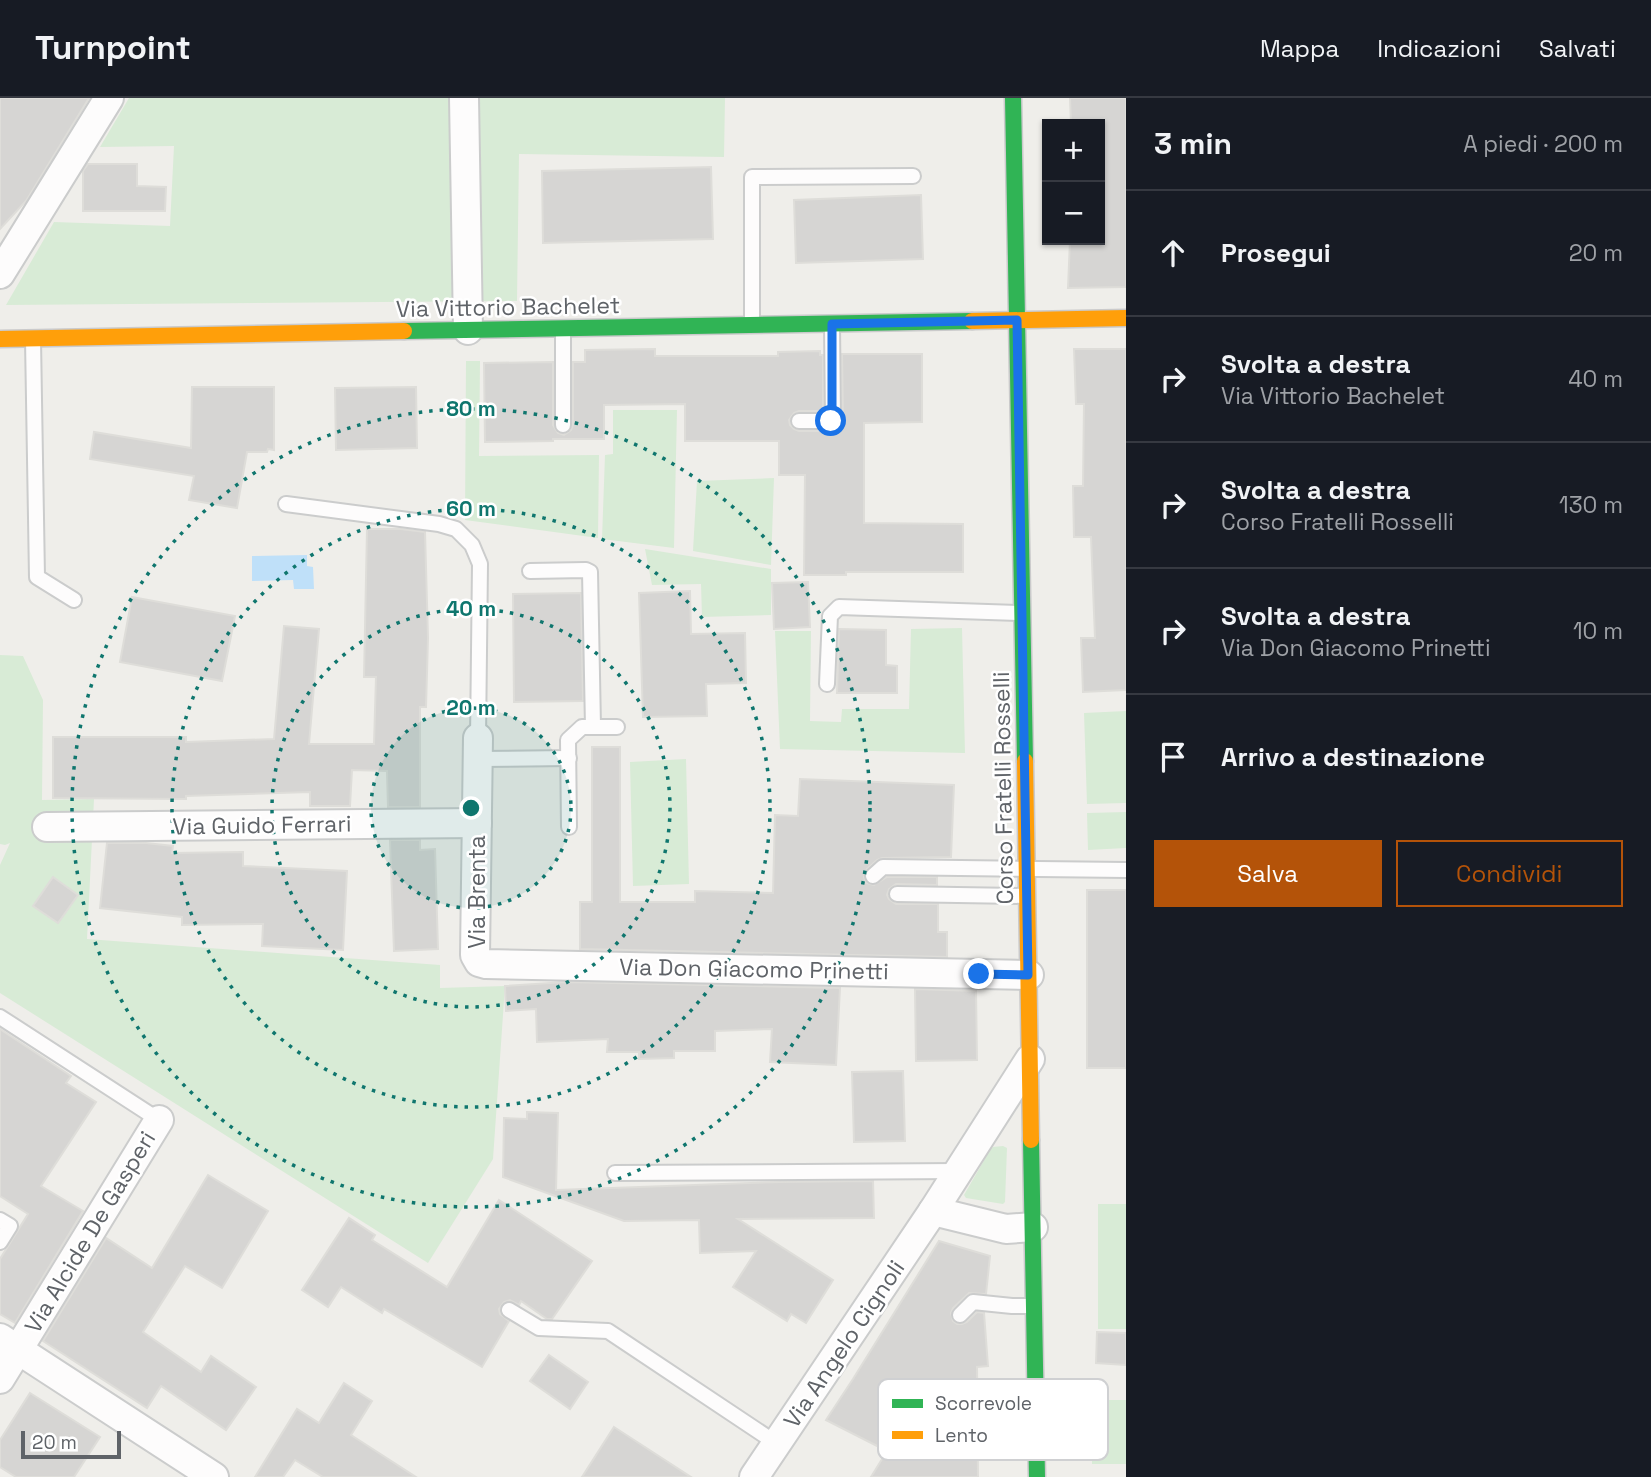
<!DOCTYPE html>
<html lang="it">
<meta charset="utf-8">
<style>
:root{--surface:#171b24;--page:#20242c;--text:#f1f3f6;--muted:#9ea1a6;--line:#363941;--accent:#b45309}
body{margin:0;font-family:"Space Grotesk",sans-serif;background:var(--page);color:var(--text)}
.controls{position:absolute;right:21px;top:21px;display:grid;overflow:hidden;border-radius:0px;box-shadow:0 2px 5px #0004}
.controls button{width:63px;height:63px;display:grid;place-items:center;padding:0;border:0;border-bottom:2px solid var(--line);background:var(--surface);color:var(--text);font:35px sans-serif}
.scale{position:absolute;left:21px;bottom:18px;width:100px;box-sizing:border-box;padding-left:7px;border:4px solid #5f6368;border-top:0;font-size:19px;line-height:24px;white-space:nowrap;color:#5f6368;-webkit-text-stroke:5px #fff;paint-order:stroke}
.stop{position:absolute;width:21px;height:21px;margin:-16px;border:5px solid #1a73e8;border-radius:50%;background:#fff}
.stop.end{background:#1a73e8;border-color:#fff;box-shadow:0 2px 7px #0008}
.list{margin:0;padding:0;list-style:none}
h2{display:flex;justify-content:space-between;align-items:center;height:91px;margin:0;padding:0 28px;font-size:30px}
h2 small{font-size:23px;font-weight:400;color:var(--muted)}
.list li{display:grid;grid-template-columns:46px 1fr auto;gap:21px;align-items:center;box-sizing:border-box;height:126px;padding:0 28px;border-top:2px solid var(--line)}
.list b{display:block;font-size:26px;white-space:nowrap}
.list p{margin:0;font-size:23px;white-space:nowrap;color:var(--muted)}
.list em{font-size:23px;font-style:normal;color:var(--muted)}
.actions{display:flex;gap:14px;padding:21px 28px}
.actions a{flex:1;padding:16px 0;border:2px solid var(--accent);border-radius:0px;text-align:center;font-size:24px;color:var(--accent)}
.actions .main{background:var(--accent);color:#fff}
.icon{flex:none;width:38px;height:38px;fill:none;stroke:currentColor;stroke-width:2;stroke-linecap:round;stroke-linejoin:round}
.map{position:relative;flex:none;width:1126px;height:1379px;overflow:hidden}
header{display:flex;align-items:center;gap:42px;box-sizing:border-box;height:98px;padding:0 35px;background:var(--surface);border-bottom:2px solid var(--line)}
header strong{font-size:33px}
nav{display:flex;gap:38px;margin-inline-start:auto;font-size:24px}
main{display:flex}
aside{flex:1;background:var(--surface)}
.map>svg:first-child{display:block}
</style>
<header>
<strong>Turnpoint</strong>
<nav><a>Mappa</a><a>Indicazioni</a><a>Salvati</a></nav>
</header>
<main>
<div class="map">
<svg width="1126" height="1379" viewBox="0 0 1126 1379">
<rect width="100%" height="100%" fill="#efeeea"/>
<g fill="#d8ebd6">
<path d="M129,0H725L724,59L519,56L517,203L6,207L54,124L170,128L174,48L100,49Z"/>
<path d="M466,263H480L479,358L599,357L598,440L465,422Z"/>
<path d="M613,312H677L674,450L602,441L605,357L613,356Z"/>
<path d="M774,380L771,467L693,453L697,383Z"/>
<path d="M645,451L771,471V517L702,519L701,486L652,487Z"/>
<path d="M962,530L965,655L780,651L775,533H811L810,623L841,624L842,611H909L911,531Z"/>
<path d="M0,557L23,558L43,602L42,702L94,701L87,841L440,867V890L505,888L493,1061L428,1165L0,895V767L10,745L5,747L0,746Z"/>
<path d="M1126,613V705L1087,706L1084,615Z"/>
<path d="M686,661L689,786L633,788L630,664Z"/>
<path d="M1126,714V750L1088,752L1087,715Z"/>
<path d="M1003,1048L1007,1050L1005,1104L1003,1106L966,1100L964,1097L990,1052L993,1049Z"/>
<rect x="1098" y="1106" width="28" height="125"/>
<rect x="1092" y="1302" width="34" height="64"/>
</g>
<path fill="#bfe0f9" d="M307,457V468L313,469L314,491H294L293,482L252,483V458Z"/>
<g fill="#d6d5d3" stroke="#deddd9" stroke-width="2">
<path d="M0,0H89L26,103L0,131Z"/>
<path d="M1070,0H1126V189L1068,190L1070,142H1100V26H1071Z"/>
<path d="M88,66H137V88L166,89L165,113H83V73Z"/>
<path d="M711,69L713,141L543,145L542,73Z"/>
<path d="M921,97L923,161L796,165L794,102Z"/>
<path d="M655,251V258H778V254L820,253V257H823V313H799L794,315L789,322L790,327L794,331L799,333H832L836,331L841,325L843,320L842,256H922V324L864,325V425L963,426V474H846V477H804L805,377H779V343H685V306L604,307V341H553V343L485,344L484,265L553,264V327L558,335L564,337L571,332L573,327V264H585V252Z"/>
<path d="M1074,251H1126V592L1083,594L1081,540H1095L1091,439H1074L1073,388H1083L1084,306H1076Z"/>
<path d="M192,289H274V352L268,351L267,354H247L237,410L189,402L194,378L90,361L94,334L191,350Z"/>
<path d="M416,289L417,350L336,352L335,290Z"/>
<path d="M367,431H401L425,434L428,540L426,609H420V709H388L387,673L352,672L350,708H310V694L186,698V701L53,700V639H186V644L274,641L284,528L319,531L309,646H374L376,579H364Z"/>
<path d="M808,484L810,529L774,531L772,485Z"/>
<path d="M690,493L691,536L745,535L746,585L706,586L707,618L643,619L639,495Z"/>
<path d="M581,495L583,603L514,604L513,496Z"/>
<path d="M132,499L235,518L222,583L120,564Z"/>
<path d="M839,531L886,532V567L897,568V595H837Z"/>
<path d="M592,649H620V804H695V793L773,795L775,717L798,718L800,681L954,687L951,759L882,760L877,762L867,771L864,779L866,785L874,787L887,779H937V787L896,786L889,791L887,797L889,801L896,806H938V834H947V859L580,851V804H592Z"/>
<path d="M390,742H420V752L435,751L438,851L394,853Z"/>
<path d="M107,745H146L173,748L172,755L243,754V768L347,773L343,852L262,848L263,826L182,827V819L100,810Z"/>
<path d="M53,779L78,797L58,825L33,808Z"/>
<rect x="1087" y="792" width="39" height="178"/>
<path d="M566,884L840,890L836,967L770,964L772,931L715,933V953H674V960L639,961V954H607L608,941L537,944L536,911L506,913L505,888Z"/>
<path d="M915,891L976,893L977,962L916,963Z"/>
<path d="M0,931L71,978L66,985L96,1004L41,1088L83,1113L15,1225L0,1216V1161L28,1116L0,1098Z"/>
<path d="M903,973L905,1043L854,1044L852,974Z"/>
<path d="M527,1014L558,1015L556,1092L779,1084L873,1083L874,1120L738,1121L833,1182L806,1225L791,1216L787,1223L733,1189L756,1153L700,1155L699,1122L624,1123L503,1079L504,1020L527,1021Z"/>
<path d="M208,1077L268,1113L222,1190L185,1168L143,1234L201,1274L211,1258L256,1289L226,1332L161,1288L147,1310L43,1243L106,1140L152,1170Z"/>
<path d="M499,1102L592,1163L552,1221H547L521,1203L519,1207L510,1202L504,1204L499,1211L500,1216L509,1223L482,1269L384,1211L382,1215L341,1189L328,1209L302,1192L349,1120L375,1137L372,1142L447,1189Z"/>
<path d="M939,1143L990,1158L986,1196L969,1195L953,1210L951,1215L953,1223L957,1226H962L967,1224L977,1214L984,1215L988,1268L977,1269L978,1379H871L887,1353L826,1322L853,1281Z"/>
<path d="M1097,1234L1126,1235V1267L1096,1265Z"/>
<path d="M549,1257L588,1284L570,1311L530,1283Z"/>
<path d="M344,1285L372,1303L351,1337L416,1379H323L295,1362L283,1379H255L297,1311L319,1325Z"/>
<path d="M30,1295L100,1339L74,1379H16L0,1369V1342Z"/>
<path d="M614,1329L691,1379H582Z"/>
</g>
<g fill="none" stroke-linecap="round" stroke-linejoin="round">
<g stroke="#cbcccc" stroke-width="18">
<g id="lane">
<path d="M752,226V79L913,78"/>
<path d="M563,231V327"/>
<path d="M33,242L37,479L74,502"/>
<path d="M799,323H831L833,320L832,227"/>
<path d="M286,406L439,426L456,431L472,447L480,466L478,640"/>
<path d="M530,473L586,472L590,474L593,629"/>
<path d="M827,586L830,518L839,509L1020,515"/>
<path d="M477,661L569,660"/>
<path d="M569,729L568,642L582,629H617"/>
<path d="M873,778L883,769L1126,772"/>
<path d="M897,796L1025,798"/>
<path d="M0,919L159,1022"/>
<path d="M615,1075L959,1073"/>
<path d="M0,1122L10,1128L0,1144"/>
<path d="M509,1212L539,1230L608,1233L776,1345"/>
<path d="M960,1217L973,1204L1012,1208H1033"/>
</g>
</g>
<g stroke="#cbcccc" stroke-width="32">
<g id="street">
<path d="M464,0L468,232"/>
<path d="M0,176L109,0"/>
<path d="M478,640L475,857L479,864L486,866L1029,877"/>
<path d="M47,729L477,725"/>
<path d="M933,1113L1006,1131L1033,1129"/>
<path d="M0,1240L214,1379"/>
<path d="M0,1281L159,1022"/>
<path d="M754,1379L933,1113L1030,961"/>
</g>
</g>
<g stroke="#cacacb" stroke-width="19">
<g id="fast">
<path d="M1013,0L1025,663"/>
<path d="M404,233L972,223"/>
<path d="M1031,1042L1037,1379"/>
</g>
</g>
<g stroke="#cacacb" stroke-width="19">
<g id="slow">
<path d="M972,223L1126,220"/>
<path d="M0,241L404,233"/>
<path d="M1025,663L1031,1042"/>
</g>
</g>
<use href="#lane" stroke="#fdfcfc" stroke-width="14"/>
<use href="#street" stroke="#fdfcfc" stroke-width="28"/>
<use href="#fast" stroke="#30b455" stroke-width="16"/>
<use href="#slow" stroke="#ff9f0a" stroke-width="16"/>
</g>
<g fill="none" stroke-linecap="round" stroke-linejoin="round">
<path stroke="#1a73e8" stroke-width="9" d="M831,323L832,320V226L1017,222L1028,877L979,876"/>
</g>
<circle cx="471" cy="710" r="100" fill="#0f766e" fill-opacity=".12"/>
<g fill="none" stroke="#0f766e" stroke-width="3.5" stroke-dasharray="3.5 7">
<circle cx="471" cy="710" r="100"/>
<circle cx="471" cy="710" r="199"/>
<circle cx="471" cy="710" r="299"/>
<circle cx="471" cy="710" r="399"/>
</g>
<g text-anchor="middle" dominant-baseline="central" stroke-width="5" stroke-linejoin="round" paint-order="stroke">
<g font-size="23" fill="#5f6368" stroke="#fff">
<text transform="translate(508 209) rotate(-1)">Via Vittorio Bachelet</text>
<text transform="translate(1003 690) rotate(-91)">Corso Fratelli Rosselli</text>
<text transform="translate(262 727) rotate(-1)">Via Guido Ferrari</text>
<text transform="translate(477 794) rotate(-90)">Via Brenta</text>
<text transform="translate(754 871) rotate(1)">Via Don Giacomo Prinetti</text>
<text transform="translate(90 1134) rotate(-59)">Via Alcide De Gasperi</text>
<text transform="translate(844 1246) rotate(-56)">Via Angelo Cignoli</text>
</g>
</g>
<rect x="878" y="1281" width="230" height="81" rx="10" fill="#fff" stroke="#cfd0d2" stroke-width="2"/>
<rect x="892" y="1301" width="31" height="9" fill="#30b455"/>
<rect x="892" y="1333" width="31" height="8" fill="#ff9f0a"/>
<g font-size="19" fill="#5f6368">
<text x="935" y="1312">Scorrevole</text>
<text x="935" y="1344">Lento</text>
</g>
<circle cx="471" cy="710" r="10" fill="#0f766e" stroke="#fff" stroke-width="3.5"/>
<g font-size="21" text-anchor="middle" font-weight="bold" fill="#0f766e" stroke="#fff" stroke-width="5" stroke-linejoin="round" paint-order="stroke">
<text x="471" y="318">80 m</text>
<text x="471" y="418">60 m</text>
<text x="471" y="518">40 m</text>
<text x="471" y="617">20 m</text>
</g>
</svg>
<div class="controls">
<button>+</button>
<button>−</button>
</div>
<div class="scale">20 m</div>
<div class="stop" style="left:831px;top:323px"></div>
<div class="stop end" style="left:979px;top:876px"></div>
</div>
<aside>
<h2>3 min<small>A piedi · 200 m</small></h2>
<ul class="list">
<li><svg class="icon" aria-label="ahead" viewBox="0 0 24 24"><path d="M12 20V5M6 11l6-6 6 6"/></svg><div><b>Prosegui</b></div><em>20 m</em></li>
<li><svg class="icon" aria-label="right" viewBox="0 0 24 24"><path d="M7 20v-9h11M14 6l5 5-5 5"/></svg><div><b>Svolta a destra</b><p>Via Vittorio Bachelet</p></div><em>40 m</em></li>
<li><svg class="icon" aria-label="right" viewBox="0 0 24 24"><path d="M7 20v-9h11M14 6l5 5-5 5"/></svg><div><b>Svolta a destra</b><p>Corso Fratelli Rosselli</p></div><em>130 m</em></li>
<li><svg class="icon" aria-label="right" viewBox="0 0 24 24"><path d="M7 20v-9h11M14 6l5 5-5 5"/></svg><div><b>Svolta a destra</b><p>Via Don Giacomo Prinetti</p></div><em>10 m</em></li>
<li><svg class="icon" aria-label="arrive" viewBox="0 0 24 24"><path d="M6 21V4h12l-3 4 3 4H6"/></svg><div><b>Arrivo a destinazione</b></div></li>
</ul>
<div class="actions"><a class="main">Salva</a><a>Condividi</a></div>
</aside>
</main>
